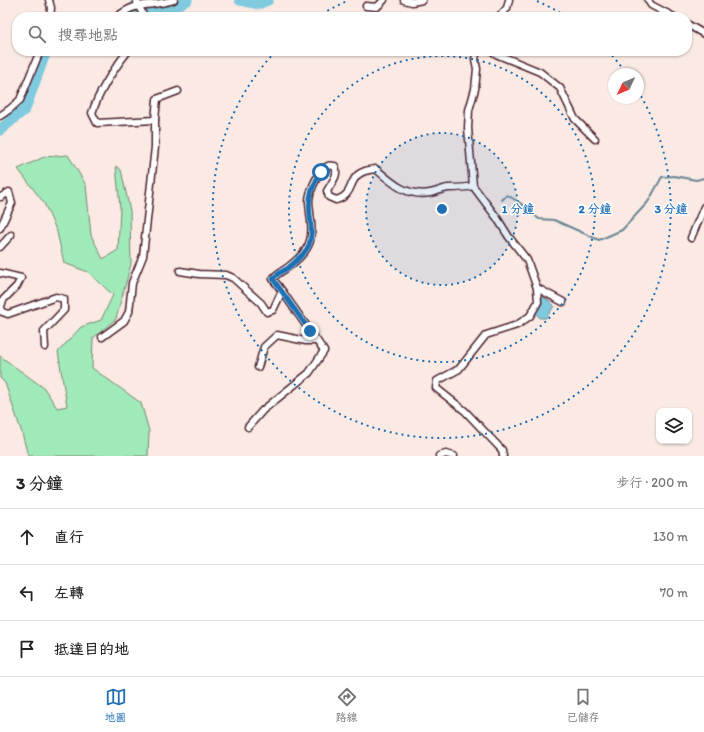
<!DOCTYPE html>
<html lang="zh-TW">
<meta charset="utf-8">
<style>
:root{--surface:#fff;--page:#f6f6f6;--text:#222;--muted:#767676;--line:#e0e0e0;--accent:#1f6fb2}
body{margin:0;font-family:Itim,"LXGW WenKai TC",sans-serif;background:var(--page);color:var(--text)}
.controls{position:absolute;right:12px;bottom:12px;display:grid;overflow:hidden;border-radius:8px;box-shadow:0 1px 3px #0004}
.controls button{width:36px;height:36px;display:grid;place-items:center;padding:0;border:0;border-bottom:1px solid var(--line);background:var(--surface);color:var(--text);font:20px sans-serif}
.compass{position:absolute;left:608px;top:68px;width:36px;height:36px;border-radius:50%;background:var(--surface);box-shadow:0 1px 3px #0004;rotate:226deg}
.stop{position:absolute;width:12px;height:12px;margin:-9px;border:3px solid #1f6fb2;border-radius:50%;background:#fff}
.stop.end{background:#1f6fb2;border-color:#fff;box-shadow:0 1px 4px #0008}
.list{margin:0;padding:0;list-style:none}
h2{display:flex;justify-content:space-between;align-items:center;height:52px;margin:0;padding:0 16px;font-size:17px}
h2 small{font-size:13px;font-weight:400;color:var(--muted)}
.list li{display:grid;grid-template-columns:26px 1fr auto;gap:12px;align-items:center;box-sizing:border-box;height:56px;padding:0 16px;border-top:1px solid var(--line)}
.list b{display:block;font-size:15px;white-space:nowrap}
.list em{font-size:13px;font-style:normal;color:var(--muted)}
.icon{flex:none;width:22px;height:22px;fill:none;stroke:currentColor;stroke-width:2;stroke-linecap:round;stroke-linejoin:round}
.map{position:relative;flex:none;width:704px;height:456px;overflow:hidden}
.search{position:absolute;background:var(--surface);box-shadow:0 1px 3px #0004;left:12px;right:12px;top:12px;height:44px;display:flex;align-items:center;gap:10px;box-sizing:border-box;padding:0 14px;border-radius:16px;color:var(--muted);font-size:15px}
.sheet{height:220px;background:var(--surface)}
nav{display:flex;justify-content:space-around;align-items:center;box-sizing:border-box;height:56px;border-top:1px solid var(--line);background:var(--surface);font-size:11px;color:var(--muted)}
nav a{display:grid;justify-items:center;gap:2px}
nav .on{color:var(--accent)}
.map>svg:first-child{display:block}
</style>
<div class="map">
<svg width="704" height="456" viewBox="0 0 704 456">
<rect width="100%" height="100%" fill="#faeae3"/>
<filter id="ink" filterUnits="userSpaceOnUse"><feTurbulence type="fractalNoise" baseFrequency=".025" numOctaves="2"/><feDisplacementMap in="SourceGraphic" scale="8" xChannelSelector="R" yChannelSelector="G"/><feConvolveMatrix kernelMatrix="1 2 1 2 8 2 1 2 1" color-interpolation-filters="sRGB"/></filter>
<g filter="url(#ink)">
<path fill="#a0eab9" stroke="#758472" d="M68,155L86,185L91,235L103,259L118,250L120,208L116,166L121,170L130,211L131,264L116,319L93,338L92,368L141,403L149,431L148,456H28L22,433L5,383L0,378V356L44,388L57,408L67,406L58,352L81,327L101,320L113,295L88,272L64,263L57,232L44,203L18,169L44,157Z"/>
<path fill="#7fcade" stroke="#6a8696" d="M541,296L551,302L554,306L546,318H540L535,312Z"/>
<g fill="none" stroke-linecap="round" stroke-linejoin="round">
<path stroke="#6a8696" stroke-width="2" d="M502,200L507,195L519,202L539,219L554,220L599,240L622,230L648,202L662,177L674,176L696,180L704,178"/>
<g stroke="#7fcade" stroke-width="11">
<path d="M240,0L258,4L268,0"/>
<path d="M125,17L134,7L166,11L187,0"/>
<path d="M0,130L25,109L46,51"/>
</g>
<g stroke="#4a1f2b" stroke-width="9">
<g id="minor">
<path d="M49,0L51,8L50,17"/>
<path d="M404,0L412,2L422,0"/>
<path d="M648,0L651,5L674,17"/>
<path d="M137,2L144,17"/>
<path d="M366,6L377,7L384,0"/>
<path d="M117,17C138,0 148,8 174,0"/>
<path d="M499,17L507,8L509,0"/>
<path d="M687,24L704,34"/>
<path d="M128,51C113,70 100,89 92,113L97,123L155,120"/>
<path d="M477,51L475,59L477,69L475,89L469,110L468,128L473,186L497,218L509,237L527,260L537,288L538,302L530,316L517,325L486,335L459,369L437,381L436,388L465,411L502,450L503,456"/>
<path d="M492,51L496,54L540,72L560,88L575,119L595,139"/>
<path d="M0,116L10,109L20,100L40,51"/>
<path d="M0,228L12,203L9,192L1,197"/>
<path d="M691,238L704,207"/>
<path d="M0,247L11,235"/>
<path d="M180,271L199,274L226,275L233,278L261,303L267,312L273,310L282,291L273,279C277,273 281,272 287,268C295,262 304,254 308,246C315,232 309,214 309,200C310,190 319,169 328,166C330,165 332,166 335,166C339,175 332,182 327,191L329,197L336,200C360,193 342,172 376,169C392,183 407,197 430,193C436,192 442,189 448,188C457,188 465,188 473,186"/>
<path d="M0,273L21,278L17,286L3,300L0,310"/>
<path d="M537,288L563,302"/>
<path d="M0,311L8,314L56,297L64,299V310L44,331L45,347"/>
<path d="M102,337L124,321L129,312L132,283L143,256L155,147V120L157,99L178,91"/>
<path d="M258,367L264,347L277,335L306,341H317"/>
<path d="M248,427L263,410L309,373L324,351L282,291"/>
<path d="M439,456L446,454L454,456"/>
</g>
</g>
<use href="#minor" stroke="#fff" stroke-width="6"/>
</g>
</g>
<g fill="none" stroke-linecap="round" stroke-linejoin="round" filter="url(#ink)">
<path stroke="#1f6fb2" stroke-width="5" d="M310,331L273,279C277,273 282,272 288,268C295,262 305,254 309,245C315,230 307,213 310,198C311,189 316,180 321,172"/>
</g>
<circle cx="442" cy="209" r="76" fill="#1f6fb2" fill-opacity=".12"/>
<g fill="none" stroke="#1f6fb2" stroke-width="2" stroke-dasharray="2 4">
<circle cx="442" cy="209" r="76"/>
<circle cx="442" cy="209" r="153"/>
<path d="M317 17A229 229 0 0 1 347 1M537 1A229 229 0 0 1 567 17M608 51A229 229 0 0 1 626 73M638 91A229 229 0 1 1 276 51"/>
</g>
<circle cx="442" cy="209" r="6" fill="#1f6fb2" stroke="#fff" stroke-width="2"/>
<g font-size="12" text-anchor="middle" font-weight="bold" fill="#1f6fb2" stroke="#fff" stroke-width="3" stroke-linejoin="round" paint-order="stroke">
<text x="518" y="213">1 分鐘</text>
<text x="595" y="213">2 分鐘</text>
<text x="671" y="213">3 分鐘</text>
</g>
</svg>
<div class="controls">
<button><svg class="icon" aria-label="layers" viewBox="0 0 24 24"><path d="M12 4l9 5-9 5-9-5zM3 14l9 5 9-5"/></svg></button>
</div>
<svg class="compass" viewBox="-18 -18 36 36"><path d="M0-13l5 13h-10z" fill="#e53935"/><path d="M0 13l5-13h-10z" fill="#767676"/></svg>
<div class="stop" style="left:321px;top:172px"></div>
<div class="stop end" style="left:310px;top:331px"></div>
<div class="search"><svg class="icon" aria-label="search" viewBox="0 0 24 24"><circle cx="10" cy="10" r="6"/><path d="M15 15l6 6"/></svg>搜尋地點</div>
</div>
<section class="sheet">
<h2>3 分鐘<small>步行 · 200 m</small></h2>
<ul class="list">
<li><svg class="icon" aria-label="ahead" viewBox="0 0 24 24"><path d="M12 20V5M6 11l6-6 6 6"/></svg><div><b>直行</b></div><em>130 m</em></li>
<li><svg class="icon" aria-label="left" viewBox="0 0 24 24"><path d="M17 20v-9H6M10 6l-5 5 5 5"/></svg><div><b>左轉</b></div><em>70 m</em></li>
<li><svg class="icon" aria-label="arrive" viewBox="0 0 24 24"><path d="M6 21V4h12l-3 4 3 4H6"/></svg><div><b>抵達目的地</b></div></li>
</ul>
</section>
<nav>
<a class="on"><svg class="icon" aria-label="map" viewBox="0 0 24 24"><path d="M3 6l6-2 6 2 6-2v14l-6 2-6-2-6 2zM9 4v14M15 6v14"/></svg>地圖</a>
<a><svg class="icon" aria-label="directions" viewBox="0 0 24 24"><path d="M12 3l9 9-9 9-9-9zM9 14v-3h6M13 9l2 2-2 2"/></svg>路線</a>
<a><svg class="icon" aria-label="saved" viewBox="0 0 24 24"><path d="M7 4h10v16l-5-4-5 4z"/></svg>已儲存</a>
</nav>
